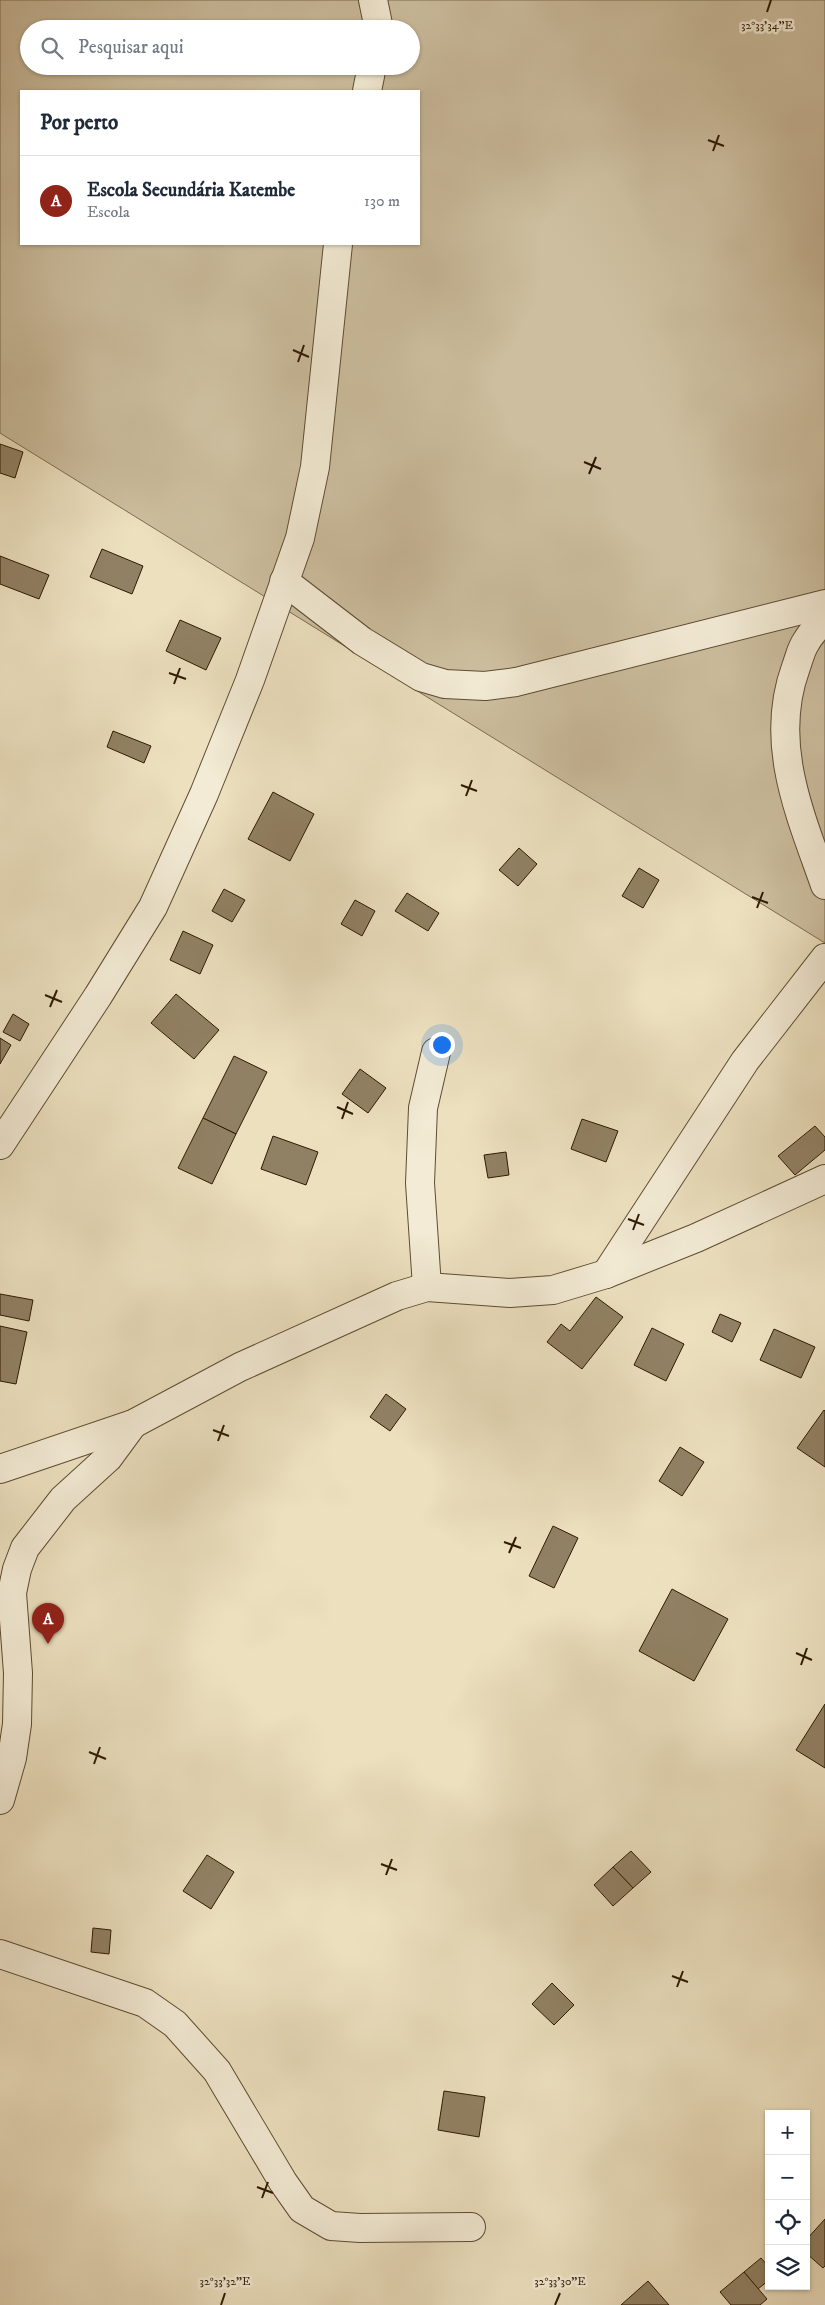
<!DOCTYPE html>
<html lang="pt">
<meta charset="utf-8">
<style>
:root{--surface:#fff;--page:#f6f6f7;--text:#1f2937;--muted:#747a83;--line:#e0e1e3;--accent:#8f2418}
body{margin:0;font-family:"IM FELL DW Pica",serif;background:var(--page);color:var(--text)}
.controls{position:absolute;right:15px;bottom:15px;display:grid;overflow:hidden;border-radius:0px;box-shadow:0 1px 4px #0004}
.controls button{width:45px;height:45px;display:grid;place-items:center;padding:0;border:0;border-bottom:1px solid var(--line);background:var(--surface);color:var(--text);font:25px sans-serif}
.you{position:absolute;left:441px;top:1044px;width:18px;height:18px;margin:-12px;border:4px solid #fff;border-radius:50%;background:#1a73e8;box-shadow:0 0 0 8px #1a73e833}
.badge{display:grid;place-items:center;width:32px;height:32px;border-radius:50%;background:var(--accent);color:#fff;font-size:16px;font-weight:700}
.pin{position:absolute;translate:-50% -41px;filter:drop-shadow(0 1px 2px #0008)}
.pin::after{content:'';position:absolute;top:26px;width:18px;height:15px;background:inherit;clip-path:polygon(0 0,100% 0,50% 100%)}
.list{margin:0;padding:0;list-style:none}
h2{display:flex;justify-content:space-between;align-items:center;height:65px;margin:0;padding:0 20px;font-size:21px}
h2 small{font-size:16px;font-weight:400;color:var(--muted)}
.list li{display:grid;grid-template-columns:32px 1fr auto;gap:15px;align-items:center;box-sizing:border-box;height:90px;padding:0 20px;border-top:1px solid var(--line)}
.list b{display:block;font-size:19px;white-space:nowrap}
.list p{margin:0;font-size:16px;white-space:nowrap;color:var(--muted)}
.list em{font-size:16px;font-style:normal;color:var(--muted)}
.icon{flex:none;width:28px;height:28px;fill:none;stroke:currentColor;stroke-width:2;stroke-linecap:round;stroke-linejoin:round}
.map{position:relative;flex:none;width:825px;height:2305px;overflow:hidden}
.search{position:absolute;background:var(--surface);box-shadow:0 1px 4px #0004;left:20px;top:20px;width:400px;height:55px;display:flex;align-items:center;gap:12px;box-sizing:border-box;padding:0 18px;border-radius:28px;color:var(--muted);font-size:19px}
.panel{position:absolute;background:var(--surface);box-shadow:0 1px 4px #0004;left:20px;top:90px;width:400px;height:155px;border-radius:0px}
.map>svg:first-child{display:block}
</style>
<div class="map">
<svg width="825" height="2305" viewBox="0 0 825 2305">
<rect width="100%" height="100%" fill="#ece0bf"/>
<filter id="stains"><feTurbulence type="fractalNoise" baseFrequency=".004" numOctaves="4"/><feColorMatrix values="0 0 0 0 .2 0 0 0 0 .09 0 0 0 0 .02 0 0 0 .5 -.17"/></filter>
<radialGradient id="worn" r=".72"><stop offset=".6" stop-color="#630" stop-opacity="0"/><stop offset="1" stop-color="#630" stop-opacity=".3"/></radialGradient>
<path fill="#ccbe9f" stroke="#7d6c50" fill-rule="evenodd" d="M0,0H825V943L0,433ZM29,29H411V66H29ZM21,91H419V244H21Z"/>
<g fill="#918164" stroke="#2e1a02">
<path d="M0,444L23,452L15,478L0,473Z"/>
<path d="M102,549L143,566L132,594L90,577Z"/>
<path d="M0,556L49,575L39,599L0,584Z"/>
<path d="M180,620L221,638L206,670L166,651Z"/>
<path d="M113,731L151,746L144,763L107,747Z"/>
<path d="M273,792L314,814L290,861L248,839Z"/>
<path d="M519,848L537,864L518,886L499,870Z"/>
<path d="M639,868L659,880L643,908L622,896Z"/>
<path d="M224,889L245,900L232,922L212,911Z"/>
<path d="M407,893L439,913L428,931L395,911Z"/>
<path d="M355,900L375,911L362,936L341,924Z"/>
<path d="M183,931L213,945L200,974L170,960Z"/>
<path d="M176,994L219,1030L194,1059L151,1023Z"/>
<path d="M13,1014L29,1024L20,1041L3,1032Z"/>
<path d="M0,1038L11,1045L0,1064Z"/>
<path d="M234,1056L267,1072L236,1134L203,1118Z"/>
<path d="M360,1069L386,1088L368,1113L342,1094Z"/>
<path d="M203,1118L236,1134L212,1184L178,1168Z"/>
<path d="M582,1119L618,1131L606,1162L571,1149Z"/>
<path d="M815,1126L825,1137V1150L795,1175L778,1156Z"/>
<path d="M273,1136L318,1152L306,1185L261,1169Z"/>
<path d="M506,1152L509,1175L488,1178L484,1155Z"/>
<path d="M0,1294L33,1300L29,1321L0,1315Z"/>
<path d="M596,1297L623,1317L582,1369L547,1342L561,1324L570,1331Z"/>
<path d="M720,1314L741,1323L732,1342L712,1332Z"/>
<path d="M0,1326L27,1332L16,1384L0,1381Z"/>
<path d="M652,1328L684,1344L666,1381L634,1365Z"/>
<path d="M774,1329L815,1347L801,1378L760,1360Z"/>
<path d="M386,1394L406,1409L390,1431L370,1417Z"/>
<path d="M824,1410L825,1411V1467L797,1448Z"/>
<path d="M680,1447L704,1462L682,1496L659,1481Z"/>
<path d="M553,1526L578,1538L554,1588L529,1576Z"/>
<path d="M672,1589L728,1619L694,1681L639,1651Z"/>
<path d="M825,1704V1768L796,1750Z"/>
<path d="M631,1851L651,1872L633,1888L613,1867Z"/>
<path d="M207,1855L234,1872L211,1909L183,1891Z"/>
<path d="M613,1867L633,1888L613,1906L594,1885Z"/>
<path d="M93,1928L111,1930L109,1954L91,1952Z"/>
<path d="M552,1983L574,2005L554,2025L532,2004Z"/>
<path d="M444,2091L485,2097L479,2137L438,2130Z"/>
<path d="M825,2219V2266L823,2268L806,2253V2240Z"/>
<path d="M761,2258L769,2267V2280L758,2289L744,2272Z"/>
<path d="M744,2272L767,2299L760,2305H731L720,2292Z"/>
<path d="M648,2281L669,2305H621Z"/>
</g>
<g fill="none" stroke-linecap="round" stroke-linejoin="round">
<g stroke="#5e4c31" stroke-width="30">
<g id="minor">
<path d="M373,0L379,29"/>
<path d="M367,91L372,66"/>
<path d="M284,581L362,641L421,677L445,684L485,686L516,682L825,604"/>
<path d="M825,618C819,625 811,633 806,642C801,649 799,659 796,667C768,743 800,814 825,885"/>
<path d="M0,1145L98,996L153,907L204,794L250,680L300,538L315,467L338,244"/>
<path d="M606,1274L745,1061L825,958"/>
<path d="M427,1287L420,1183L423,1108L436,1052"/>
<path d="M0,1469L133,1424L240,1367L397,1296L427,1287L510,1293L553,1290L606,1274L696,1238L825,1179"/>
<path d="M0,1800L12,1758L17,1724L18,1673L12,1593L17,1569L25,1548L63,1499L108,1458L133,1424"/>
<path d="M0,1954L145,2003L175,2024L217,2071L283,2182L302,2209L331,2226L360,2228L471,2227"/>
</g>
</g>
<use href="#minor" stroke="#f3ebd5" stroke-width="28"/>
</g>
<path fill="none" stroke="#2e1a02" stroke-width="2" d="M767,12L771,0M708,140L724,146M713,151L719,135M293,350L309,357M298,362L304,345M584,462L601,469M589,474L596,457M169,673L186,679M174,684L180,668M461,785L477,791M466,796L472,780M752,897L768,903M757,908L763,892M45,995L62,1002M50,1007L57,990M337,1107L353,1114M342,1119L348,1102M628,1219L644,1225M633,1230L639,1214M213,1430L229,1436M218,1441L224,1425M504,1542L521,1548M509,1553L516,1537M796,1653L812,1660M801,1665L807,1648M89,1752L106,1759M94,1764L100,1747M381,1864L397,1870M386,1875L392,1859M672,1976L688,1982M677,1987L683,1971M257,2187L273,2193M262,2198L268,2182M221,2305L225,2293M555,2305L560,2293"/>
<g font-size="12" text-anchor="middle" fill="#2e1a02" stroke="#f3ebd5" stroke-width="5" stroke-linejoin="round" paint-order="stroke">
<text x="767" y="29">32°33'34"E</text>
<text x="225" y="2285">32°33'32"E</text>
<text x="560" y="2285">32°33'30"E</text>
</g>
<rect width="100%" height="100%" filter="url(#stains)"/>
<rect width="100%" height="100%" fill="url(#worn)"/>
</svg>
<div class="controls">
<button>+</button>
<button>−</button>
<button><svg class="icon" aria-label="locate" viewBox="0 0 24 24"><circle cx="12" cy="12" r="6"/><path d="M12 2v4M12 18v4M2 12h4M18 12h4"/></svg></button>
<button><svg class="icon" aria-label="layers" viewBox="0 0 24 24"><path d="M12 4l9 5-9 5-9-5zM3 14l9 5 9-5"/></svg></button>
</div>
<div class="you"></div>
<div class="pin badge" style="left:48px;top:1644px">A</div>
<div class="search"><svg class="icon" aria-label="search" viewBox="0 0 24 24"><circle cx="10" cy="10" r="6"/><path d="M15 15l6 6"/></svg>Pesquisar aqui</div>
<section class="panel">
<h2>Por perto<small></small></h2>
<ul class="list">
<li><span class="badge">A</span><div><b>Escola Secundária Katembe</b><p>Escola</p></div><em>130 m</em></li>
</ul>
</section>
</div>
